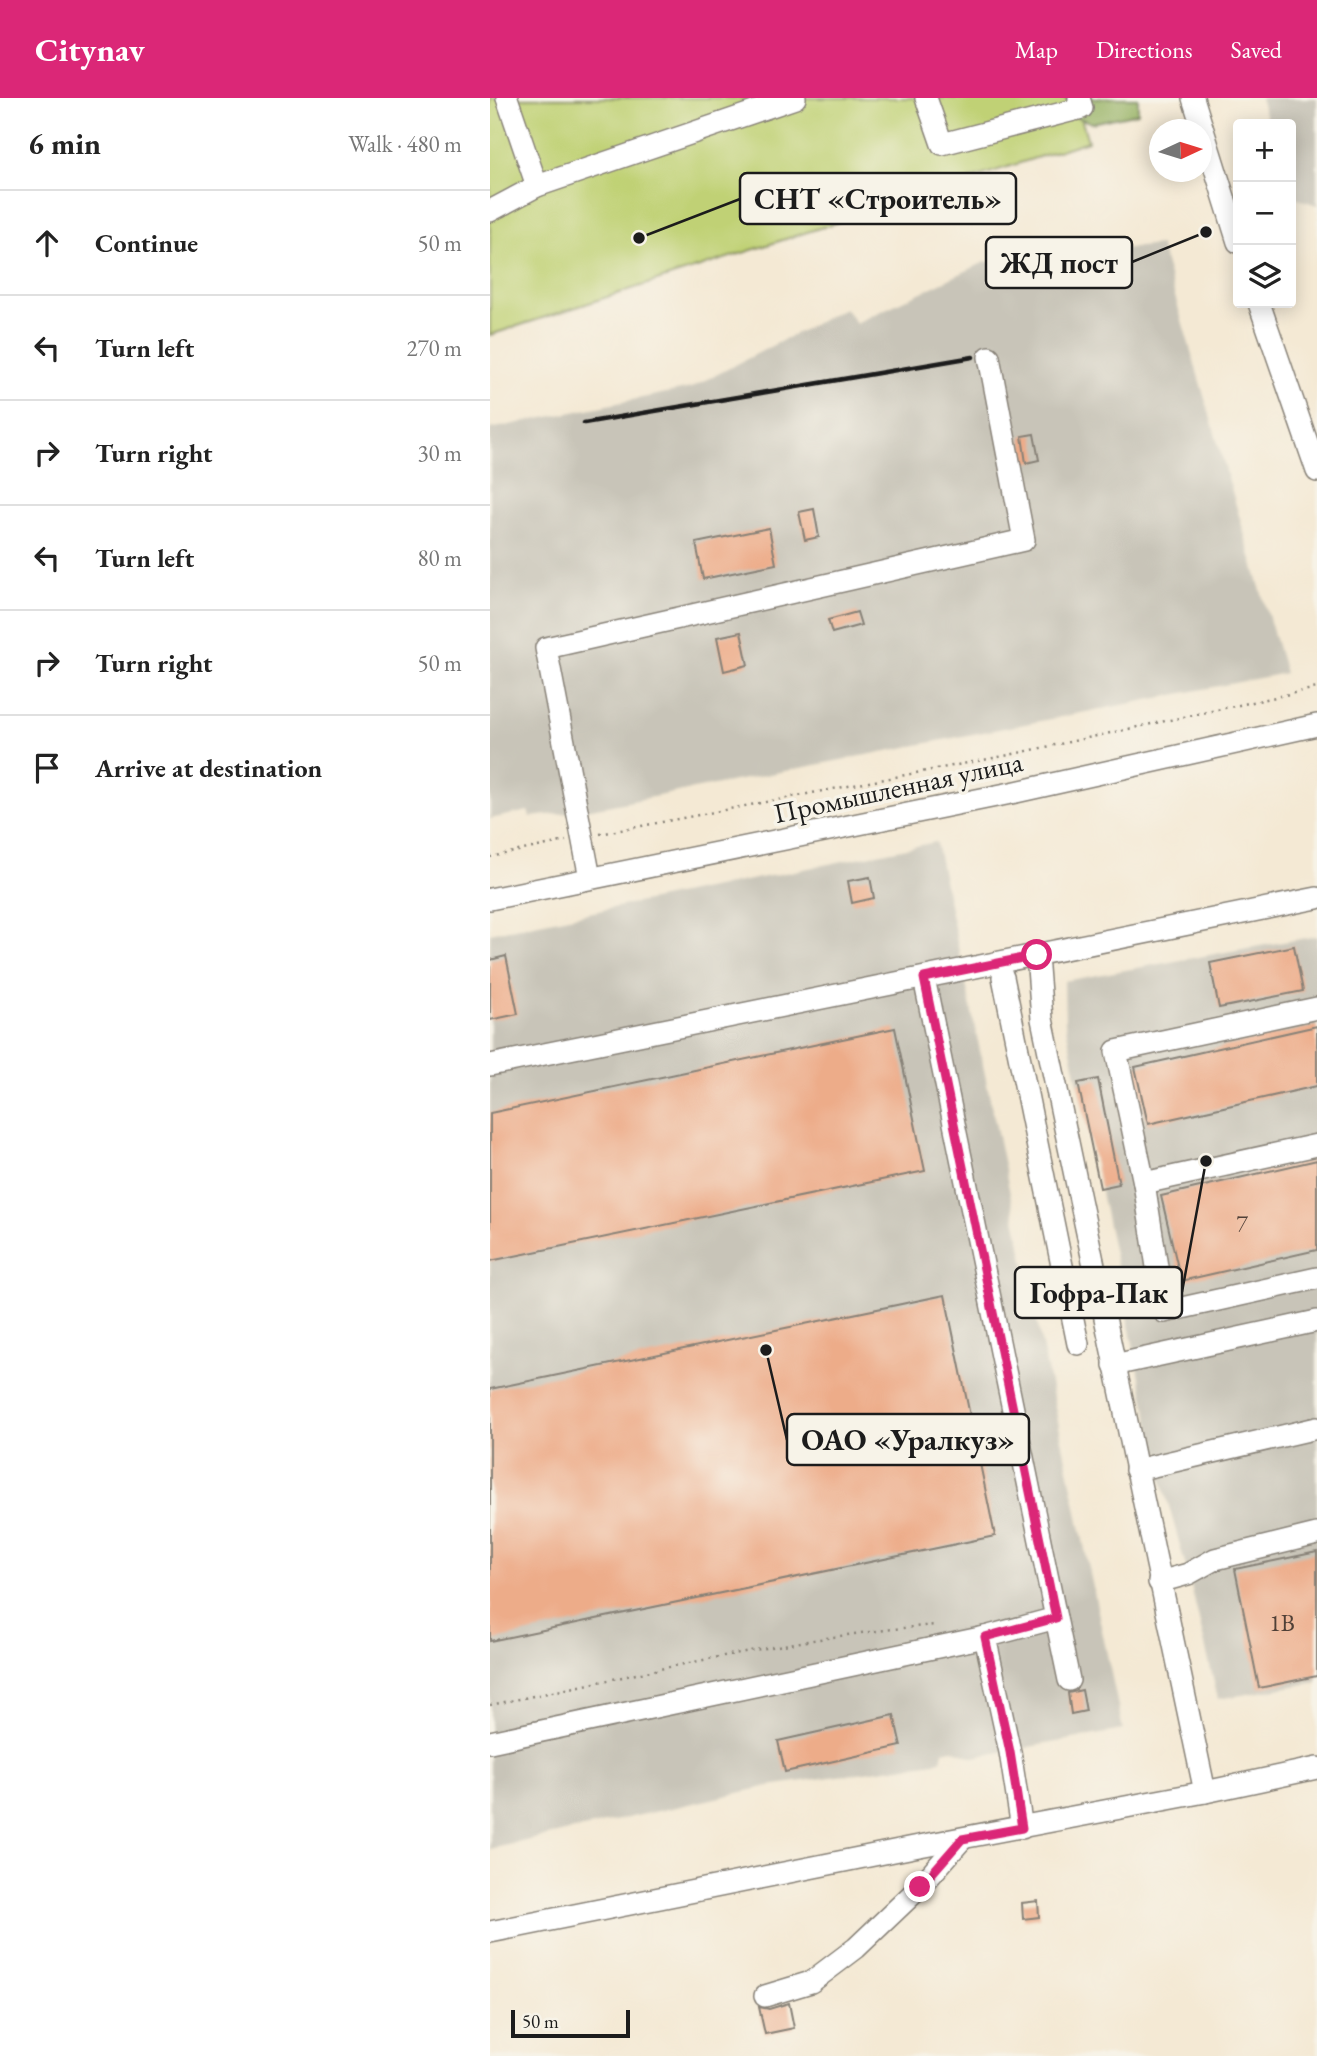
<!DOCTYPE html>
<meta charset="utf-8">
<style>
:root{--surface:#fff;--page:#f2f2f2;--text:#222;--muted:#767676;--line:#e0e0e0;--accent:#db2777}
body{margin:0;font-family:"EB Garamond",serif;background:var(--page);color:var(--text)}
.controls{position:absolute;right:21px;top:21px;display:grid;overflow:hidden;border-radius:7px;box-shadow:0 4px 18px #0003}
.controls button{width:63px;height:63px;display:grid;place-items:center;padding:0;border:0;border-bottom:2px solid var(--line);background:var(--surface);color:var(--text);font:35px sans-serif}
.compass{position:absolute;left:659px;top:21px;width:63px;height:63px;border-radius:50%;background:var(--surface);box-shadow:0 4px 18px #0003;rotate:86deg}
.scale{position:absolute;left:21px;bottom:18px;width:119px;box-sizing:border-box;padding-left:7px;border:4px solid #1c1c1c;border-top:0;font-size:19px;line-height:24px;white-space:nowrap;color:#1c1c1c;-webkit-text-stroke:5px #f7f3e8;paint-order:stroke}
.stop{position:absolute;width:21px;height:21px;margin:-16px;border:5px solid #db2777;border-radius:50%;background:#fff}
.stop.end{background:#db2777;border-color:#fff;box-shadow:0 2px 7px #0008}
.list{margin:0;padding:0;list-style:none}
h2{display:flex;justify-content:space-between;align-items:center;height:91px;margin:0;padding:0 28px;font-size:30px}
h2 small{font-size:23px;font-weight:400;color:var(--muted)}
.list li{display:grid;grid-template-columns:46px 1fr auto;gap:21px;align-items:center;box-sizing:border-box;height:105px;padding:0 28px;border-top:2px solid var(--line)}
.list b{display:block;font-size:26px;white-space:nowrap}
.list em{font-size:23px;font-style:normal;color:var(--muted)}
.icon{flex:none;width:38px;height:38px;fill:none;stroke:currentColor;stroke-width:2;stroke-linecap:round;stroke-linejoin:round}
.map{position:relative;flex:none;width:827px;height:1958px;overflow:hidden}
header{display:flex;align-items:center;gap:42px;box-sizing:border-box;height:98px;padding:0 35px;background:var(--accent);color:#fff}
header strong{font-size:33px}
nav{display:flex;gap:38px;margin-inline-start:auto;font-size:24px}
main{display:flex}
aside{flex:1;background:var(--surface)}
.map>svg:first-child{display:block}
</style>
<header>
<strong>Citynav</strong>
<nav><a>Map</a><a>Directions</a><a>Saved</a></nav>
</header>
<main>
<aside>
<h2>6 min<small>Walk · 480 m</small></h2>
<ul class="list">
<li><svg class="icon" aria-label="ahead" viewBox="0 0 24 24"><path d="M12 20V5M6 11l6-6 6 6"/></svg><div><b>Continue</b></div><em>50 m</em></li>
<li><svg class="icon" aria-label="left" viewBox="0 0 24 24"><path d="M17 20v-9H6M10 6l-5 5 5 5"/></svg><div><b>Turn left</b></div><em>270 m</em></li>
<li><svg class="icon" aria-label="right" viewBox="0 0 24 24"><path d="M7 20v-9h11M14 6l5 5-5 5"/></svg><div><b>Turn right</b></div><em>30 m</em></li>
<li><svg class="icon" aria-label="left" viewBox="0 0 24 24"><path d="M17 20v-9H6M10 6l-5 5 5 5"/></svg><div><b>Turn left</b></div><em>80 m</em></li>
<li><svg class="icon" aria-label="right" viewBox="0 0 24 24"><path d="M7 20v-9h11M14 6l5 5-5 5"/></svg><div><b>Turn right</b></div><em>50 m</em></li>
<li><svg class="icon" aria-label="arrive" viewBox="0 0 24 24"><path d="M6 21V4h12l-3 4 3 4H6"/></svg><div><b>Arrive at destination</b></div></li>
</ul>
</aside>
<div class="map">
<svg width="827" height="1958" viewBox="0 0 827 1958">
<rect width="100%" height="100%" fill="#f7f3e8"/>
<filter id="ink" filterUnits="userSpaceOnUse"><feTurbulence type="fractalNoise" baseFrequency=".0143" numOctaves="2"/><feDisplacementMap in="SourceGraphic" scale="14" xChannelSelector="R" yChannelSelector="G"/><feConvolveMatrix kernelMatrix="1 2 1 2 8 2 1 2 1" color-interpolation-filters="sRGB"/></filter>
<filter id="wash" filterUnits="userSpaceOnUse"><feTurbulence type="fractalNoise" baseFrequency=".00686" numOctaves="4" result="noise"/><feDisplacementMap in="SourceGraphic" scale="28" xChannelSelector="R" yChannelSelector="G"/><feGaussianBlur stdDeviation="1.57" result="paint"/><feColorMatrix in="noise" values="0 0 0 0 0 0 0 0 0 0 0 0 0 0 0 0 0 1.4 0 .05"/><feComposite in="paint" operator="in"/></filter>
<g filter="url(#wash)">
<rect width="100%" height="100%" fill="#f4e9d4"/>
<g fill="#c8c4b8">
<path d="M770,0H827V107L802,99L801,26H778Z"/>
<path d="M670,147L795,575L86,714L40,719L38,713L0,721V331L201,290L355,210L366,225L495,164Z"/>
<path d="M446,744L633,1632L483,1659L462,1651L453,1653L451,1663L279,1688L0,1751V835Z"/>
<path d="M827,838V1584L728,1601L698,1476L672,1383L575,924L574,883Z"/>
</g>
<path fill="#c0d174" stroke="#6e7648" stroke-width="2" d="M0,0H585L598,43L0,237Z"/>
<path fill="#98b366" stroke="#5a6841" stroke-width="2" d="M576,0H648V15L602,25L581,17Z"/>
<g id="blocks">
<g fill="#edac89">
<path d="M544,336L549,362L536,365L532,338Z"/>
<path d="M324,411L329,439L315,442L309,414Z"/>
<path d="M279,430L286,466L213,481L206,445Z"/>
<path d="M367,514L371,527L342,535L338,522Z"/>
<path d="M251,534L258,567L234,573L227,539Z"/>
<path d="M380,779L384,800L362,805L358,783Z"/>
<path d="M804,848L813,893L729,910L720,865Z"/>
<path d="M16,858L28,916L0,922V862Z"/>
<path d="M827,928V988L658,1026L645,969Z"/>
<path d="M405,930L435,1073L0,1163V1015Z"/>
<path d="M608,981L629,1086L610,1090L588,985Z"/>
<path d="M827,1062V1152L691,1183L671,1098Z"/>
<path d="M455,1197L505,1438L0,1543V1291Z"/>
<path d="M827,1454V1578L769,1590L745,1471Z"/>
<path d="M592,1592L596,1613L581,1616L578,1595Z"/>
<path d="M404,1617L411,1648L295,1674L288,1643Z"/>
<path d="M548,1803L549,1819L533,1821L532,1805Z"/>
<path d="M299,1905L304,1930L275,1936L269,1909L279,1911Z"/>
</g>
</g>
</g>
<g filter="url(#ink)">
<use href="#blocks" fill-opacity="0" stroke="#888278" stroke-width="2"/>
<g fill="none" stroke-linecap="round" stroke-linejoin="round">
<g stroke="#888278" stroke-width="24">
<g id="minor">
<path d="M17,0L47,88"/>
<path d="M436,0L452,46L592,10L589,0"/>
<path d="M703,0L748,144"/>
<path d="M0,113L47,88L305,0"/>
<path d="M769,205L827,373"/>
<path d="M100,780L56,550L534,442L499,259"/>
<path d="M0,801L526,694L827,627"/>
<path d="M547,857L552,921L715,1694"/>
<path d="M513,879L588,1246"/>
<path d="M434,880L566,1520L495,1539"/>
<path d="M827,910L626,953L654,1085L674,1214L827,1180"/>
<path d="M0,967L827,800"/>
<path d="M654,1085L827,1047"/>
<path d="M624,1267L827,1223"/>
<path d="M646,1372L827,1330"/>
<path d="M669,1484L698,1476L725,1461L827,1436"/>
<path d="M566,1520L579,1582"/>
<path d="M0,1644L495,1539L520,1654L532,1730"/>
<path d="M0,1834L424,1749L715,1694L827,1670"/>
<path d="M275,1898L321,1884L366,1850L430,1789L472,1741"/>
</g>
</g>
<g stroke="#888278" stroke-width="2.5" stroke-dasharray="2 5" stroke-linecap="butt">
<path d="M110,736L519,657L827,590"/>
<path d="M0,759L76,743"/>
<path d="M0,1607C148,1577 296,1539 446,1527"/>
</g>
<use href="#minor" stroke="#fff" stroke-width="21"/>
<path stroke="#1c1c1c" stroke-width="4.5" d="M94,325L483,259"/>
</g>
</g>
<g fill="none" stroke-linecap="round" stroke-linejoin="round" filter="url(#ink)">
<path stroke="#db2777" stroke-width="9" d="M430,1789L472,1741L532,1730L520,1654L495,1539L566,1520L434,880L547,857"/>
</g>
<g text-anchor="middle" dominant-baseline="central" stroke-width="7" stroke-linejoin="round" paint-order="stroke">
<g font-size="24" fill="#504037">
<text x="752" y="1125">7</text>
<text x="792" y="1524">1В</text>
</g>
<g font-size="28" fill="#1c1c1c" stroke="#f7f3e8">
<text transform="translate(408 689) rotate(-12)">Промышленная улица</text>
</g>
</g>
<path fill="none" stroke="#1c1c1c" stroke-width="2.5" d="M149 140L250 101M716 134L642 164M716 1063L692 1194M276 1252L297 1342"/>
<g fill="#1c1c1c" stroke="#f7f3e8" stroke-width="2.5">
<circle cx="149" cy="140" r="7"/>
<circle cx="716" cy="134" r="7"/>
<circle cx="716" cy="1063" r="7"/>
<circle cx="276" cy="1252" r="7"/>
</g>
<g fill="#f7f3e8" stroke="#1c1c1c" stroke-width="2.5">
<rect x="250" y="75" width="276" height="51" rx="7"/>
<rect x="496" y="139" width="146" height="51" rx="7"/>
<rect x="525" y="1169" width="167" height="51" rx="7"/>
<rect x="297" y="1316" width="242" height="51" rx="7"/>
</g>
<g font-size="30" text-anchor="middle" font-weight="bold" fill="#1c1c1c">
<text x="388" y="111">СНТ «Строитель»</text>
<text x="569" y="175">ЖД пост</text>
<text x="609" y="1205">Гофра-Пак</text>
<text x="418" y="1352">ОАО «Уралкуз»</text>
</g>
</svg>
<div class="controls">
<button>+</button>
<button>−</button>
<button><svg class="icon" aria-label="layers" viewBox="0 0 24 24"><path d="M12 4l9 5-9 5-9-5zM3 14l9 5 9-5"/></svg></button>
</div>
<svg class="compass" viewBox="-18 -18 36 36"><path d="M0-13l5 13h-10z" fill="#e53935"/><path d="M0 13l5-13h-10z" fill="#767676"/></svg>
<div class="scale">50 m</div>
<div class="stop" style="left:547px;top:857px"></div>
<div class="stop end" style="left:430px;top:1789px"></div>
</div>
</main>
